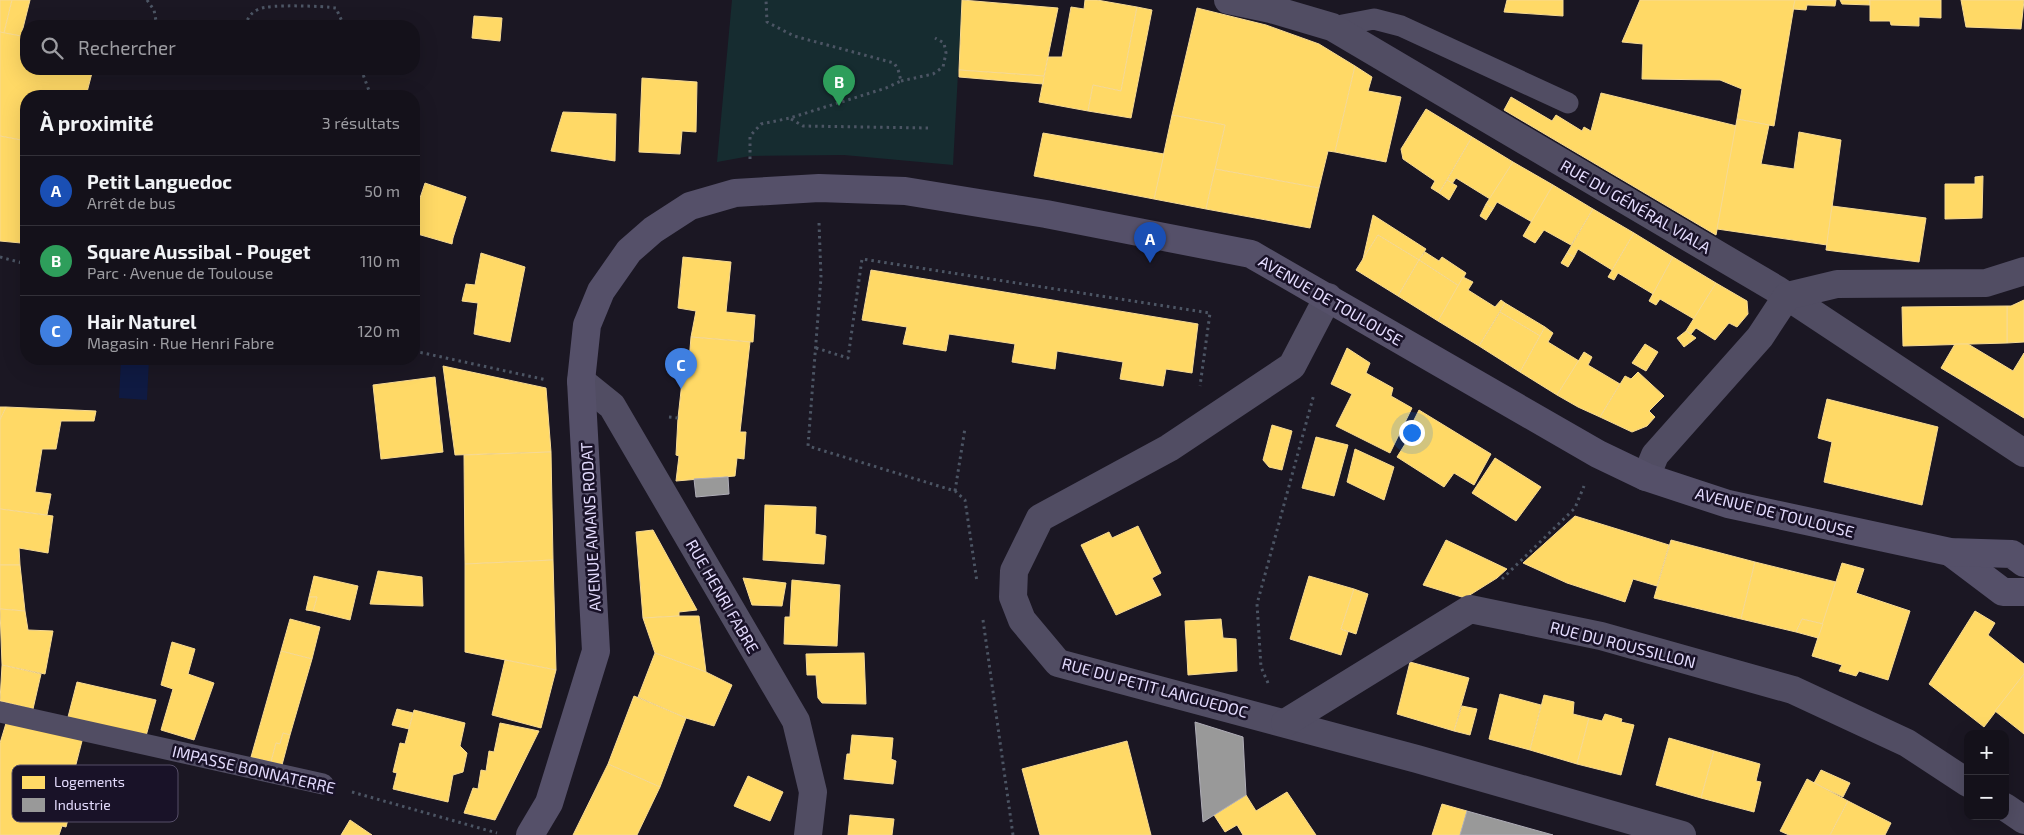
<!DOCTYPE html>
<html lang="fr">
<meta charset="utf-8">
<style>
:root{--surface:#14111a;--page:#211f27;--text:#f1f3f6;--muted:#9d9da2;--line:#333139;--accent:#9d96b1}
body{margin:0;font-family:"Exo 2",sans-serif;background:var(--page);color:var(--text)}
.controls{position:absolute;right:15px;bottom:15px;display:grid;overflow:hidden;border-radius:10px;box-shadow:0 5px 20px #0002}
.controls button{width:45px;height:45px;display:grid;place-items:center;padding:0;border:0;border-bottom:1px solid var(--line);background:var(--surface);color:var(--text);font:25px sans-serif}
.you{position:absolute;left:1411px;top:432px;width:18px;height:18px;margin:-12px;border:4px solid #fff;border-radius:50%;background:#1a73e8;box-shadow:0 0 0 8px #1a73e833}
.badge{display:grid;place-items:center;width:32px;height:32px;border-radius:50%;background:var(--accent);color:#fff;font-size:16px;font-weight:700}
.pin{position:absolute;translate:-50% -41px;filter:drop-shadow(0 1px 2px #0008)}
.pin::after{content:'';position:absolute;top:26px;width:18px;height:15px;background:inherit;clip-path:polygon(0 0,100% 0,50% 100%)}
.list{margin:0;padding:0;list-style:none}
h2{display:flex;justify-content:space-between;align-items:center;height:65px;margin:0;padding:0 20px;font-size:21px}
h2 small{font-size:16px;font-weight:400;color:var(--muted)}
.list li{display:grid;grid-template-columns:32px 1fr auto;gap:15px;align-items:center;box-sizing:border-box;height:70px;padding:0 20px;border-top:1px solid var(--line)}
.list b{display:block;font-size:19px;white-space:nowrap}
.list p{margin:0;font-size:16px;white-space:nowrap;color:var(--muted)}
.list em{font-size:16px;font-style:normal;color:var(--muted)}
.icon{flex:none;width:28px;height:28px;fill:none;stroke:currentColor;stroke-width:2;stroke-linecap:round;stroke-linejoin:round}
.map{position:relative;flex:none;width:2024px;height:835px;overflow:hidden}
.search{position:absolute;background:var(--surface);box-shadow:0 5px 20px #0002;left:20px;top:20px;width:400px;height:55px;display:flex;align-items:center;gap:12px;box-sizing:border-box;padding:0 18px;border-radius:20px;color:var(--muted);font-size:19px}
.panel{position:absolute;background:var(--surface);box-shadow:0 5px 20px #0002;left:20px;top:90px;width:400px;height:275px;border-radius:20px}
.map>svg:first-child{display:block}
</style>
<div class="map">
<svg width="2024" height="835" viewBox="0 0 2024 835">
<rect width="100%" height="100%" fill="#1b1723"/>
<path fill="#162c30" d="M732,0H962L953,165L844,155L750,156L717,162Z"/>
<path fill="#0f1a42" d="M121,359H149L147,400L119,398Z"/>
<g fill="#ffd966" stroke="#f7da93">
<path d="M0,0H12L4,33L0,32Z"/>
<path d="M12,0H30L21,36L4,33Z"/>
<path d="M962,0L1058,8L1044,76L959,70Z"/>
<path d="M1085,0H1097L1137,7L1121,91L1093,85L1088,111L1039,102L1048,57H1062L1071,7L1084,9Z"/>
<path d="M1507,0H1563V16L1504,12Z"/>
<path d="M1640,0H1795L1774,126L1737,119L1742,89L1720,80L1642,79L1643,44L1622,42Z"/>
<path d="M1795,0H1836L1835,6L1807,5L1806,10L1793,9Z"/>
<path d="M1840,0H1870V5L1842,4Z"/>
<path d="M1870,0H1941V18L1919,17V26L1891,25L1890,21H1870Z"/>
<path d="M1961,0H2024L2021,29L1966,27Z"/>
<path d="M1137,7L1152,10L1131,118L1088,111L1093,85L1121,91Z"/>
<path d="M1197,8L1266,25L1319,44L1355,66L1335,152L1328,151L1319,188L1215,169L1225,125L1172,115Z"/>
<path d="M474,16L502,18L500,41L472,38Z"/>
<path d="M0,32L26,37V69H93L86,96H26V141L0,136Z"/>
<path d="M1355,66L1372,77L1368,91L1401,97L1386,162L1335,152Z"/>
<path d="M959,70L1044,76L1043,84L959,77Z"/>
<path d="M642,78L697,82L696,132L682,131L680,154L639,152Z"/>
<path d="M1601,93L1737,126L1716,235L1504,110L1511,97L1552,121L1556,115L1582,131L1584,127L1591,131Z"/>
<path d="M1426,109L1472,137L1439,193L1431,188L1435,181L1403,159L1401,149Z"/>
<path d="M563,112L616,114L615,161L551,151Z"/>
<path d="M1172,115L1225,125L1206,209L1154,199Z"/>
<path d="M1737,119L1769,125L1761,164L1794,169L1799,132L1841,140L1827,245L1717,229Z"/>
<path d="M1043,133L1164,154L1154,199L1034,176Z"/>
<path d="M0,136L26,141V211L21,243L0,241Z"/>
<path d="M1472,137L1513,162L1490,199L1456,178L1452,184L1447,180Z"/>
<path d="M1513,162L1553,185L1532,222L1497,202L1493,209L1486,204Z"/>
<path d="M1215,169L1319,188L1310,228L1206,209Z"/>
<path d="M1983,176L1982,218L1945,219V184H1975V177Z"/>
<path d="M1447,180L1457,186L1449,200L1439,193Z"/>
<path d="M425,183L466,197L453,238L452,244L414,233V216Z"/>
<path d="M1553,185L1593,209L1571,245L1544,230L1535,243L1523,236Z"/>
<path d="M1486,204L1493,209L1486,220L1480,216Z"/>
<path d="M1832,206L1926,218L1919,262L1826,250Z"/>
<path d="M1593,209L1634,233L1612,270L1578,249L1574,257L1567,253Z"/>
<path d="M1373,215L1426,249L1419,260L1378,235L1363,259Z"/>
<path d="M1634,233L1673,257L1653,294L1618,273L1614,280L1608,277Z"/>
<path d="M1378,235L1419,260L1398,296L1356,270Z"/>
<path d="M1425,252L1439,261L1442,257L1466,273L1459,286L1419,260Z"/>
<path d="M481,253L525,267L510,342L474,334L478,303L462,301L466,284L475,285Z"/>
<path d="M1567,253L1574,257L1568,267L1561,263Z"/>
<path d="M683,257L731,262L726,312L755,315L753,342L691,337L696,311L678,308Z"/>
<path d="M1673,257L1716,283L1694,319L1660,299L1656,305L1649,301Z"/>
<path d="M1419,260L1459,286L1438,321L1398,296Z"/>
<path d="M871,270L1198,324L1192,373L1166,369L1163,386L1120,379L1123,362L1057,351L1055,369L1012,362L1015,344L949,334L946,351L903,344L907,327L862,320Z"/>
<path d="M1463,277L1473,282L1468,290L1495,307L1501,300L1505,303L1479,346L1438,321Z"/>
<path d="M1716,283L1747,301L1748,314L1737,327L1729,323L1715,340L1696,328L1691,334L1686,331Z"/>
<path d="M2024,300V342L2007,343V306H2011Z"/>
<path d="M1505,303L1545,327L1540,336L1500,312Z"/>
<path d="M2007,306V343L1903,346L1902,307Z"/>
<path d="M1500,312L1540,336L1520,372L1479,346Z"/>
<path d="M1545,327L1553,333L1548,342L1579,361L1557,395L1520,372Z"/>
<path d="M1686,331L1696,338L1684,347L1677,338Z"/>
<path d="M691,337L750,342L740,432H746L744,459L737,458L735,476L676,481L679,456L676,455L678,418L683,373H688Z"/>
<path d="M1645,344L1658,352L1646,371L1632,363Z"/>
<path d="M1955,344H1968L2013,371L2024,353V418L1941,368Z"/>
<path d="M1347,348L1370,363L1366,373L1393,388L1391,396L1412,408L1390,453L1336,426L1352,394L1331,384Z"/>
<path d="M1584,352L1592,357L1588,365L1620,384L1600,417L1578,407L1557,395Z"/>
<path d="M443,366L546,388L551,452L455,455Z"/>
<path d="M1638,372L1664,396L1649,411L1655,417L1647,426L1632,432L1600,417L1625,376L1631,379Z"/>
<path d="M435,377L443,452L381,459L373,385Z"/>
<path d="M1827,399L1938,427L1922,505L1824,482L1832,442L1818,438Z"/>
<path d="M0,407H6L0,420Z"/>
<path d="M6,407L96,411L94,421H61L56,449H42L35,492L51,494L47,515L0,509V420Z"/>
<path d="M1419,410L1491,454L1474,485L1454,473L1444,487L1397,457L1417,425L1413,422Z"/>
<path d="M1272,425L1292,431L1282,470L1269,467L1263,460Z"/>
<path d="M1316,437L1348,445L1334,496L1302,488Z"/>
<path d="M1355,449L1394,467L1384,500L1347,482Z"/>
<path d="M551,452L553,560L465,564L464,455Z"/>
<path d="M1495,458L1541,487L1516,521L1472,493Z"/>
<path d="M765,505L816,507L815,534L826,536L824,564L763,560Z"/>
<path d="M0,509L53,516L48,553L19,548L20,565H0Z"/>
<path d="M1575,516L1669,545L1657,586L1633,579L1625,602L1567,583L1523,563Z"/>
<path d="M1138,526L1161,573L1152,578L1161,595L1116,615L1081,545L1109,532L1112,538Z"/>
<path d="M653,530L697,610L679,612V616L643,618L636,532Z"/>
<path d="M1446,540L1507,569L1497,578L1465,598L1423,585Z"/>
<path d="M1671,540L1755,562L1741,619L1654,598Z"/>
<path d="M553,560L556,670L465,652V564Z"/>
<path d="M1755,562L1836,582L1823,624L1802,619L1796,632L1741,619Z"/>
<path d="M1842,563L1864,569L1856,593L1910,611L1888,680L1859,671L1856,676L1839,671L1842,665L1812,656Z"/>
<path d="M0,565H20L25,611L0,609Z"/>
<path d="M378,571L422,577L423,606L370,604Z"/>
<path d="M314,576L358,586L350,620L313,611L317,597H309Z"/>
<path d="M1309,576L1354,589L1341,629L1348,632L1341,655L1290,639Z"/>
<path d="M743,578L786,583L782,606L752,605Z"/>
<path d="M792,580L840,585L837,646L784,644L785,617H790Z"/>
<path d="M1354,589L1368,594L1356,634L1341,629Z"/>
<path d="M309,597H317L313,611L306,610Z"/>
<path d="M0,609L25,611L28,630L53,631L45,674L2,665Z"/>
<path d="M1975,611L1995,623L1988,635L2024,664V674L1984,727L1929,684Z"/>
<path d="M679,616H699L706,672L655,653L643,618Z"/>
<path d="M290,619L320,627L312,659L281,651Z"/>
<path d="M1221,619L1223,638L1236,639L1237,671L1188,675L1185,621Z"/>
<path d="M1802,619L1823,624L1818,638L1796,632Z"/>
<path d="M172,642L195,649L188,674L214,683L194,740L161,730L173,689L161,685Z"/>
<path d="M281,651L312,659L290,735L283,733L280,744L276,743L271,762L251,757Z"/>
<path d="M655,653L706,672L732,685L714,726L686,718L638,697Z"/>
<path d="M864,653L866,704L822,703L818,698L816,675H807L806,654Z"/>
<path d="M505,660L556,670L541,728L492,715Z"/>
<path d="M1410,662L1469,678L1454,731L1397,714Z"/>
<path d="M2,665L41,674L33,709L0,701Z"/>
<path d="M2024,674V734L1995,711Z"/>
<path d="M77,682L156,700L146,736L68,717Z"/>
<path d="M1500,694L1541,705L1530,750L1489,739Z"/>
<path d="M1544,695L1574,702L1573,714L1589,718L1577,764L1530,750Z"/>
<path d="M634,696L686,718L660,787L608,764Z"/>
<path d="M1462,706L1477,709L1470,735L1454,731Z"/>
<path d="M397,709L413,713L409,729L392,725Z"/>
<path d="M414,710L465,723L460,746L467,753L463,772L453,775L448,802L393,789L397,773L393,772L400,743L405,744Z"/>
<path d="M1605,714L1622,719L1621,722L1634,725L1621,775L1577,764L1589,718L1602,721Z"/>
<path d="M7,720L83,737L72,780L78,781L66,827L62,826L59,835H0V743Z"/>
<path d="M500,723L539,731L495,820L464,813L473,788L478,789L481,770L486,771L489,751L494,752Z"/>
<path d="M283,733L290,735L282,765L271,762L276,743L280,744Z"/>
<path d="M852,735L893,738L891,759L896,761L893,784L844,779L847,754H850Z"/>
<path d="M1669,738L1714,751L1701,798L1656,785Z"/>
<path d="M1127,741L1151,835H1040L1022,769Z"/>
<path d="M1714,751L1760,764L1756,781L1761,782L1754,812L1701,798Z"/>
<path d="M608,764L660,787L637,835H573Z"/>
<path d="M1821,770L1850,783L1843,797L1814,783Z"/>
<path d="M748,776L783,792L770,821L734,806Z"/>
<path d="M1807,779L1848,801L1830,835H1789L1780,831Z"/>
<path d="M1287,792L1316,835H1243L1237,825L1225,832L1214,815L1246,795L1256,811Z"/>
<path d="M1848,801L1891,823L1885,835H1830Z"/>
<path d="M1442,804L1467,811L1460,835H1432Z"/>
<path d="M850,815L894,819L892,835H848Z"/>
<path d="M350,820L372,835H341Z"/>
</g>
<g fill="#999" stroke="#afadb7">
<path d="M728,477L729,494L696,497L694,479Z"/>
<path d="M1195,722L1243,737L1246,795L1203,822Z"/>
<path d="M1467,811L1553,835H1460Z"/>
</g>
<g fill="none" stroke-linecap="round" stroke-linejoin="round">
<g stroke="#4c5564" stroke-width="3" stroke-dasharray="2.5 4" stroke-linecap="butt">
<path d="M147,0L154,10L157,26"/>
<path d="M245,26C248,18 250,13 259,9C268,4 324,6 336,8L344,26"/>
<path d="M361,69L371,96"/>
<path d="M901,81L933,74L943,67L946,53L944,43L935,38"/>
<path d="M791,119L803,126L928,128"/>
<path d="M750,159V136L761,124L790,118L886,88L901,81L898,69L894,63L794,36L767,22L766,0"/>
<path d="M819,223L821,277L808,446L955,491L965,500L977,582"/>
<path d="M0,257L26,264"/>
<path d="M816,348L848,358L862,259L1210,313L1200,386"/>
<path d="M414,351L547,380"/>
<path d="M669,417L678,418"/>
<path d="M955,491L965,428"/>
<path d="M1502,579L1575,508L1584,486"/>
<path d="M983,620L1013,835"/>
<path d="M1268,683L1261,667L1257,604L1314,394"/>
<path d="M352,792L497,833"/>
</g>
<g stroke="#514d63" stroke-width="21">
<path d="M1332,27L1374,19L1401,26L1568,103"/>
<path d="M0,712L323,784"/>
</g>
<g stroke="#514d63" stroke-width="28">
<path d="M1228,0L1271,9L1332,27L1776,289L2024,453"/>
<path d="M1328,297L1292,366L1169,448L1040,518L1014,571L1013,597L1022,620L1058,663L1417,759L1682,835"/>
<path d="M581,381L612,406L796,721L813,792L808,835"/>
<path d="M1646,477L1655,455L1760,337L1787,296L1837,284L1986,283L2024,271"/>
<path d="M1285,723L1470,609L1601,636L1793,690L1907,743L1968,783"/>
<path d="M2005,807L2024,820"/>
</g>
<g stroke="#555069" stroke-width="28">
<path d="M1950,552L2003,592H2024"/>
<path d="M530,835L549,803L596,651L581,381L587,325L601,291L629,251L653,230L690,206L735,193L819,188L905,191L1046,214L1251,254L1598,454L1646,477L1728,504L1950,552L2012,554L2024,563"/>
</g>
</g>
<g text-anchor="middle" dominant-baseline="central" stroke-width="5" stroke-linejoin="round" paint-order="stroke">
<g font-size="16" fill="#e3dbfd" stroke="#191228">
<text transform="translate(1636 206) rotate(30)">RUE DU GÉNÉRAL VIALA</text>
<text transform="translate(1331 300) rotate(30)">AVENUE DE TOULOUSE</text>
<text transform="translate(1775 512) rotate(14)">AVENUE DE TOULOUSE</text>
<text transform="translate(590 527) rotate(-93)">AVENUE AMANS RODAT</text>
<text transform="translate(723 596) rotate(60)">RUE HENRI FABRE</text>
<text transform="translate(1623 644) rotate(14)">RUE DU ROUSSILLON</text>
<text transform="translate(1155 687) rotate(15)">RUE DU PETIT LANGUEDOC</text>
<text transform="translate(254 769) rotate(13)">IMPASSE BONNATERRE</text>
</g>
</g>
<rect x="12" y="765" width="166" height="57" rx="8" fill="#191228" stroke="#564e68" stroke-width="1"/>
<rect x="22" y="776" width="23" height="13" fill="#ffd966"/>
<rect x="22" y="798" width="23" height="14" fill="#999"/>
<g font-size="14" fill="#e3dbfd">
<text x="54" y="787">Logements</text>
<text x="54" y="810">Industrie</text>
</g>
</svg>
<div class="controls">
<button>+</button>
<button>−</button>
</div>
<div class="you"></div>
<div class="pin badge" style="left:1150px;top:263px;background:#1a4fb4">A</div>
<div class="pin badge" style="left:839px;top:106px;background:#2e9e5b">B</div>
<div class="pin badge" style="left:681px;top:389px;background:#3f7fe0">C</div>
<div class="search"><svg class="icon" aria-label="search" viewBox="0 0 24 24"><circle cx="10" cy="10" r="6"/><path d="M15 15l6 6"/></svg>Rechercher</div>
<section class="panel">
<h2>À proximité<small>3 résultats</small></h2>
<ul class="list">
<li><span class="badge" style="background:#1a4fb4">A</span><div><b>Petit Languedoc</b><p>Arrêt de bus</p></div><em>50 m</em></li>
<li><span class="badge" style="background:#2e9e5b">B</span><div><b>Square Aussibal - Pouget</b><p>Parc · Avenue de Toulouse</p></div><em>110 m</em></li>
<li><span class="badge" style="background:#3f7fe0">C</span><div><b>Hair Naturel</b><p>Magasin · Rue Henri Fabre</p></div><em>120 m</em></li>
</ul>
</section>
</div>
